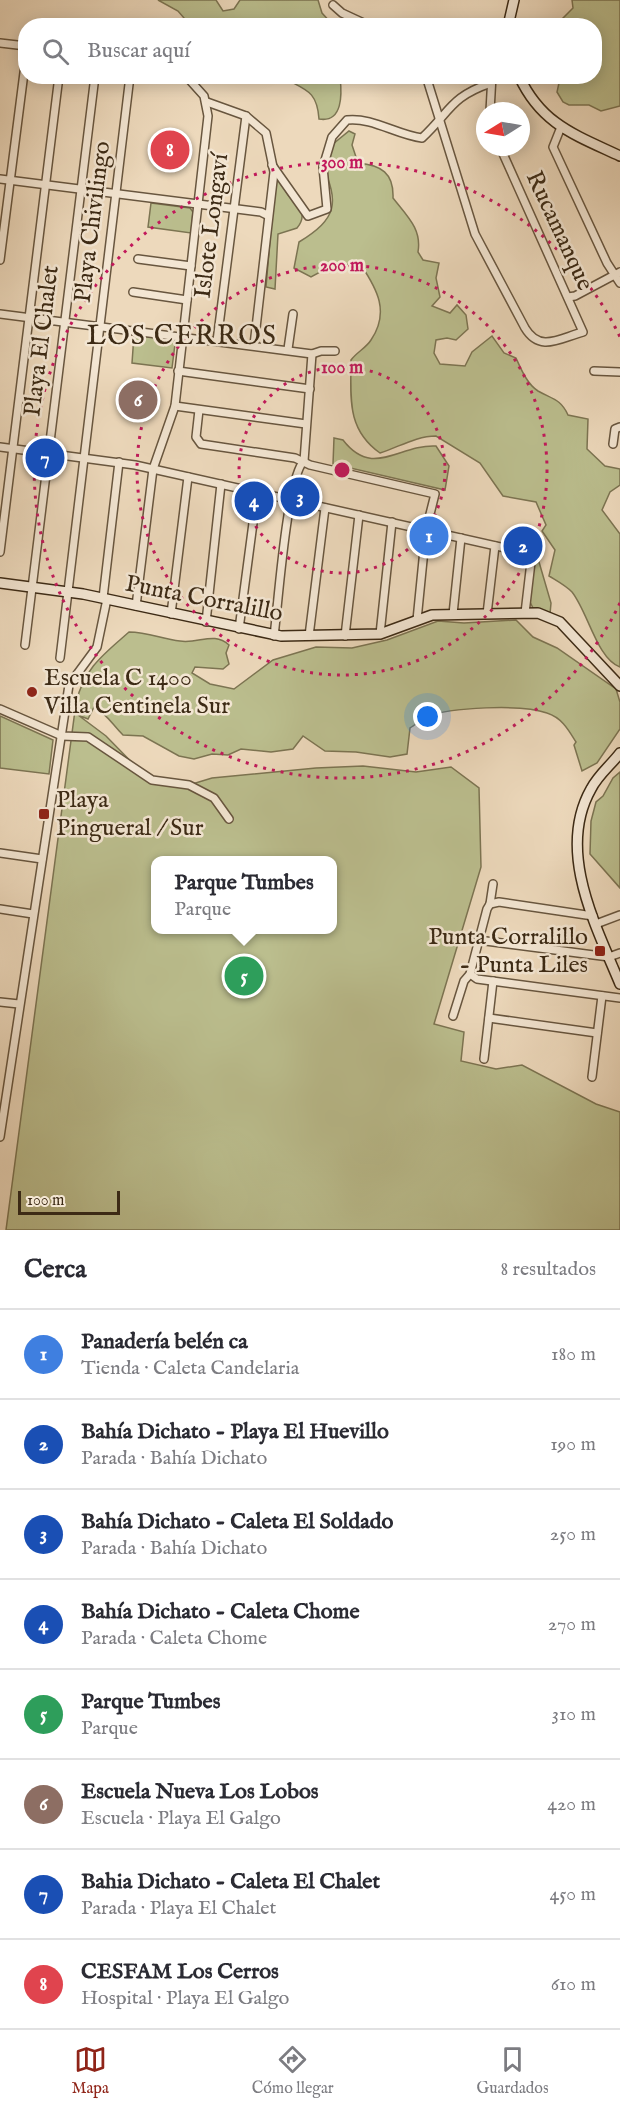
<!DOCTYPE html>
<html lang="es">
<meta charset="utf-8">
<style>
:root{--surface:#fff;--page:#f7f7f7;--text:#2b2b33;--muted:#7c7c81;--line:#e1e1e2;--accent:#8f2418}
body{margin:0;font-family:"IM FELL English",serif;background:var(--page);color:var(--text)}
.compass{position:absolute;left:476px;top:102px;width:54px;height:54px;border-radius:50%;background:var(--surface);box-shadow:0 3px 15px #0003;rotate:259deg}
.scale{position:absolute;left:18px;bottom:15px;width:102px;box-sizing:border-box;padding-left:6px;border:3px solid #3c2a15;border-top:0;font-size:16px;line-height:21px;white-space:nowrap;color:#3c2a15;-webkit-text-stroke:4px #f3e6d3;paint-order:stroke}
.you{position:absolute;left:428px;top:717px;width:21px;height:21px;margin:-15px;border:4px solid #fff;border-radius:50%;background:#1a73e8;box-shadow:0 0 0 9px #1a73e833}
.badge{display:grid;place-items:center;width:39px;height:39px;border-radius:50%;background:var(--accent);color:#fff;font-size:20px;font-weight:700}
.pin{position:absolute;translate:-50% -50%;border:3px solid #fff;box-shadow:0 2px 6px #0006}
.popup{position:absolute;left:151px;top:856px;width:186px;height:78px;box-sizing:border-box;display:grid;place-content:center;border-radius:12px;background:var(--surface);filter:drop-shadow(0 2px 4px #0005);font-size:20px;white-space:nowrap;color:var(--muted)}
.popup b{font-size:22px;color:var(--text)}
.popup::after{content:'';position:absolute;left:50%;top:100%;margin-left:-12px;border:12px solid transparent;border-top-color:var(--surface)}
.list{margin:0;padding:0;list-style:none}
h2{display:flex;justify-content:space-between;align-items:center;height:78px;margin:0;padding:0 24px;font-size:26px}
h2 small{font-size:20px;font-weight:400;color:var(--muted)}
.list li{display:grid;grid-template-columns:39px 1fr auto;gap:18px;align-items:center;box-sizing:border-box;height:90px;padding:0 24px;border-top:2px solid var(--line)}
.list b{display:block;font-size:22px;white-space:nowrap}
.list p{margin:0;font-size:20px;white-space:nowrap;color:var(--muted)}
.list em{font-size:20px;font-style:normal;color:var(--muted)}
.icon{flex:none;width:33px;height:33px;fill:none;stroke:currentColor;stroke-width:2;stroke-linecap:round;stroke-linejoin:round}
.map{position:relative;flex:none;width:620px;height:1230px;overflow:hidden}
.search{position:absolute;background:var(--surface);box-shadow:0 3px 15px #0003;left:18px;right:18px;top:18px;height:66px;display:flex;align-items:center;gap:15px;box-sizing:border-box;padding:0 21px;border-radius:24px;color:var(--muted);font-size:22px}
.sheet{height:798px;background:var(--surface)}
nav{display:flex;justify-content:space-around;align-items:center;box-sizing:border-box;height:84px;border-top:2px solid var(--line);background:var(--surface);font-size:16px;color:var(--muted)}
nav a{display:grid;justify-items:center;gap:3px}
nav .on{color:var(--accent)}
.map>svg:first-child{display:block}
</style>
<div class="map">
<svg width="620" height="1230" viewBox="0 0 620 1230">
<rect width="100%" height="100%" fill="#edd9bc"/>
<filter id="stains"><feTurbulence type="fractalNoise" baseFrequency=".00333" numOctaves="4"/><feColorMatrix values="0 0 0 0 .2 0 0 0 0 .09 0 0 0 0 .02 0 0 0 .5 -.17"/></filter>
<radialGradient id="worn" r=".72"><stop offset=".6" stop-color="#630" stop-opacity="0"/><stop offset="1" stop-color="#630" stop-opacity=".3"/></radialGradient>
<g fill="#bbbe8e" stroke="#7c7452" stroke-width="1.5" fill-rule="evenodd">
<path d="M158,0H216L223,11L234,9L240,0H318L322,13L333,25H190L178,11Z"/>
<path d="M572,0H620V106L601,111L589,105H569L563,102L557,92L559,83L556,77L594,76V26L550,25L561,20L573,8Z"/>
<path d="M282,77H340C342,94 343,123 319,119C317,89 304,90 282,77Z"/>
<path d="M349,131L355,134L352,145L358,163C381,165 394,173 393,198C407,216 422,229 418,252L423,260L439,263L436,278L440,297L432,306L450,313L457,305L466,315L468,329L456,340L447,338L436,340L434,353L440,364L465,366L472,352L492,336L504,353L516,358C521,369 527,384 538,391C552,399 561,399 568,415L588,419L587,449L605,466L620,469V485L610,492L602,510L620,534V667C597,659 588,612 572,592C565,585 557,581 549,576L555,550L542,531L546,525L536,502L503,496L480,463L436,436C416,436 399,447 380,453C346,429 351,397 351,360C357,352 366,348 371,340C390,312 377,289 361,265L335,264L311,277L294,268L299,242C338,218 339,203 322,164L333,144Z"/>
<path d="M280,180C283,185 286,194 291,198C301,207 307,216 297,228L278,234L275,289L266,287L275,181Z"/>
<path d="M151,203L190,208L193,212L191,233L148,227Z"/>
<path d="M134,335L173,340L175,344L172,368L132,363Z"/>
<path d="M334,438L343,440C373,479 399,444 436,446L449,466L445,490L333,464Z"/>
<path d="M534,561L539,562L551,603L550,614L533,608L529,600Z"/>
<path d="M516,620L533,637L557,648L616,689L620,702V729L597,763L582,771L574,745L576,742C568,729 562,718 547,713C522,704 450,707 426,717C421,720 415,725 410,728L407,754L390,757L356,752L325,751L303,736L293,749L271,752L241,749L228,755L212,754L194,759L179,756L143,736L123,735C111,723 108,715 94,707L88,719L78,715L106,736L151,782L189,785L212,778L316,768L363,766L416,772L451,767L479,788L481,867L434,1024L464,1032L461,1061L496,1069L522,1065L596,1104L620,1112V1230H6L76,703C84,668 104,654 129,632C148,632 162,639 180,641C199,644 214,631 229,645L226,653L229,664L223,669L195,667L192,673L210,684L234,689L273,660L316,647L352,648L387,640L438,621L464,623ZM156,860H332V930H156Z"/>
<path d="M0,716L53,740L49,774L0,768Z"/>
<path d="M620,772V888L590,854L591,821L596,802L603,796L613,778Z"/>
</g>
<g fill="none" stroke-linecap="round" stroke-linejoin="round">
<g stroke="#68563f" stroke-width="10">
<g id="street">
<path d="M333,5L342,13L370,26"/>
<path d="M0,43L26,46"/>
<path d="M426,76L475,234L525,328C540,353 560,338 583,332L500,147"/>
<path d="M207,102L246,116L266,133L274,172L254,345"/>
<path d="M490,111L492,76"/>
<path d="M561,127L553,147L607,263L620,283"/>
<path d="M272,165L308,216L327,209L323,167L332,137L347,120C372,117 397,135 422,138C451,111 450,97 491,83"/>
<path d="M0,179L261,212L267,215"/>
<path d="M138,259L191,266"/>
<path d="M0,260L26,57"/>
<path d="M133,292L187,300"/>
<path d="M568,297L575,296L620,272"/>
<path d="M0,314L312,354L321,351H335"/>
<path d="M217,341L246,116"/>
<path d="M288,349L293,314"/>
<path d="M178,371L310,389"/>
<path d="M594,371L620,372"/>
<path d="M175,406L306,424"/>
<path d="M199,410L196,437L201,444L295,458L310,465L435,494L426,530L417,620"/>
<path d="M613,444L615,429L620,427"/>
<path d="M0,447L135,465L523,552L531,562L525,613"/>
<path d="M304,461L312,354"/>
<path d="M0,552L59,76"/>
<path d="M103,598L119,462"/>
<path d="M136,606L153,469L175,406L208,116L204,96L186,76"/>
<path d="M171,614L188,477"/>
<path d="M453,614L461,538"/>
<path d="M487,614L495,546"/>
<path d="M206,622L221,484"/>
<path d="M239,629L257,493"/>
<path d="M380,634L392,522"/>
<path d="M274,636C278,606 287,476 304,461"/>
<path d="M309,636L325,508"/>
<path d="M345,636L359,515"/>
<path d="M25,645L95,76"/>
<path d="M60,658L130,76"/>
<path d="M0,709L62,736L88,737L152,780L189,785L214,798L229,819"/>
<path d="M0,853L42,859"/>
<path d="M490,904L499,902L593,916"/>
<path d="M0,909L33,914"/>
<path d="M596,924L620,915"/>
<path d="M478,940L609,957L620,953"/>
<path d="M470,974L477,979L620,998"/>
<path d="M0,1002L19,1004"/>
<path d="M453,1016L464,981L470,974L487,909L490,904L493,884"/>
<path d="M489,1018L597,1033"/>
<path d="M484,1059L493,981"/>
<path d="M592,1077L602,996"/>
<path d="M0,1137L69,685L97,647L107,599"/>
</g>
</g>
<g stroke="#3c2a15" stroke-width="12">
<g id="secondary">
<path d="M508,26L514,0"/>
<path d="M519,76C541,124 575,135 620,156"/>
<path d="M0,583L83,594L281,636L380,634L432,615L538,613L560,622L620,686"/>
<path d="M620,753C611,765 598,775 591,789C556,851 596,926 620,984"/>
</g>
</g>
<use href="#street" stroke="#f3e6d3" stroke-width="7"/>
<use href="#secondary" stroke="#f3e6d3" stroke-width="9"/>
</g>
<g fill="none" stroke="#c2185b" stroke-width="3" stroke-dasharray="3 6">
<circle cx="342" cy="470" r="103"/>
<circle cx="342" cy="470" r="205"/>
<path d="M620 603A308 308 0 1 1 620 337"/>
</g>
<g fill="#8f2418" stroke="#f3e6d3" stroke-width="2">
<circle cx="32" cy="692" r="6"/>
<rect x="38" y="808" width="12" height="12" rx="3"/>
<rect x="594" y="945" width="12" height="12" rx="3"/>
</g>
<g text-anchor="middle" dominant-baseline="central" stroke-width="5" stroke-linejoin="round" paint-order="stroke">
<g font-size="24" fill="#3c2a15" stroke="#f3e6d3">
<text transform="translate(93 222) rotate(-83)">Playa Chivilingo</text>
<text transform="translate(212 226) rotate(-83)">Islote Longaví</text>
<text transform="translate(559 231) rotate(65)">Rucamanque</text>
<text transform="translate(42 341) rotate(-83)">Playa El Chalet</text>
<text transform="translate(204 599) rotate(11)">Punta Corralillo</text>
</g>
<g font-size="24" fill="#3c2a15" stroke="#f3e6d3" text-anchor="start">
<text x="44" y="678">Escuela C 1400<tspan x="44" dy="28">Villa Centinela Sur</tspan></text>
<text x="56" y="800">Playa<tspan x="56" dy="28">Pingueral / Sur</tspan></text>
<text x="588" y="937" text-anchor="end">Punta Corralillo<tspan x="588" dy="28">- Punta Liles</tspan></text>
</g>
<g font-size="27" letter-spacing="1.5" fill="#3c2a15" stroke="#f3e6d3">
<text x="182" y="337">LOS CERROS</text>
</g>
</g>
<circle cx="342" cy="470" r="9" fill="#c2185b" stroke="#f3e6d3" stroke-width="3"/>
<g font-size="18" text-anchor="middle" font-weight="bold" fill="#c2185b" stroke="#f3e6d3" stroke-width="5" stroke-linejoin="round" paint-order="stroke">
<text x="342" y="168">300 m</text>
<text x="342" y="271">200 m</text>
<text x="342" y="373">100 m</text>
</g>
<rect width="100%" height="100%" filter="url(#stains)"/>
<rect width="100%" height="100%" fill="url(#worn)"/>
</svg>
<svg class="compass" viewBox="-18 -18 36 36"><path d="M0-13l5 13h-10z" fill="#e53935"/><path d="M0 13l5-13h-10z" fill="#7c7c81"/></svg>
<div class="scale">100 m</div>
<div class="you"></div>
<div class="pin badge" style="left:429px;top:536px;background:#3f7fe0">1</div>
<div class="pin badge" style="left:523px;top:546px;background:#1a4fb4">2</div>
<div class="pin badge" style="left:300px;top:497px;background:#1a4fb4">3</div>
<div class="pin badge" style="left:254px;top:501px;background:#1a4fb4">4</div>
<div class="pin badge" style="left:244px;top:976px;background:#2e9e5b">5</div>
<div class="popup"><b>Parque Tumbes</b>Parque</div>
<div class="pin badge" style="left:138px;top:400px;background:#8d6e63">6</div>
<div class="pin badge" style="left:45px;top:458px;background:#1a4fb4">7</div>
<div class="pin badge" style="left:170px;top:150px;background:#e0444e">8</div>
<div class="search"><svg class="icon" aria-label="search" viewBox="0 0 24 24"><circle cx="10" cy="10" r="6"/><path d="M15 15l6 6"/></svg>Buscar aquí</div>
</div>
<section class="sheet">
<h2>Cerca<small>8 resultados</small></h2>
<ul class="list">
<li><span class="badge" style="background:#3f7fe0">1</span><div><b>Panadería belén ca</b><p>Tienda · Caleta Candelaria</p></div><em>180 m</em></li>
<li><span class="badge" style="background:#1a4fb4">2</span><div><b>Bahía Dichato - Playa El Huevillo</b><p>Parada · Bahía Dichato</p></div><em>190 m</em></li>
<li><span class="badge" style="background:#1a4fb4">3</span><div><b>Bahía Dichato - Caleta El Soldado</b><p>Parada · Bahía Dichato</p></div><em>250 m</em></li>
<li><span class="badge" style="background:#1a4fb4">4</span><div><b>Bahía Dichato - Caleta Chome</b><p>Parada · Caleta Chome</p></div><em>270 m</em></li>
<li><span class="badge" style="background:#2e9e5b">5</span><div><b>Parque Tumbes</b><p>Parque</p></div><em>310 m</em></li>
<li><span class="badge" style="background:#8d6e63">6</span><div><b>Escuela Nueva Los Lobos</b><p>Escuela · Playa El Galgo</p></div><em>420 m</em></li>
<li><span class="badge" style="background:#1a4fb4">7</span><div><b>Bahia Dichato - Caleta El Chalet</b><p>Parada · Playa El Chalet</p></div><em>450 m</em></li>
<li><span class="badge" style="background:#e0444e">8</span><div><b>CESFAM Los Cerros</b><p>Hospital · Playa El Galgo</p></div><em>610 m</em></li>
</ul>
</section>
<nav>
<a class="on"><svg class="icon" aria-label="map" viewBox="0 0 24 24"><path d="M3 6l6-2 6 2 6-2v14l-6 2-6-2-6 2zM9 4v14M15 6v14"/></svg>Mapa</a>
<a><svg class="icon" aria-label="directions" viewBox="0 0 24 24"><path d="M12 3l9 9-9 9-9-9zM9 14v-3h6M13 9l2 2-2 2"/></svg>Cómo llegar</a>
<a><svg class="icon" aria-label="saved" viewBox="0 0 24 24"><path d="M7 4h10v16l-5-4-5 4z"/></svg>Guardados</a>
</nav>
